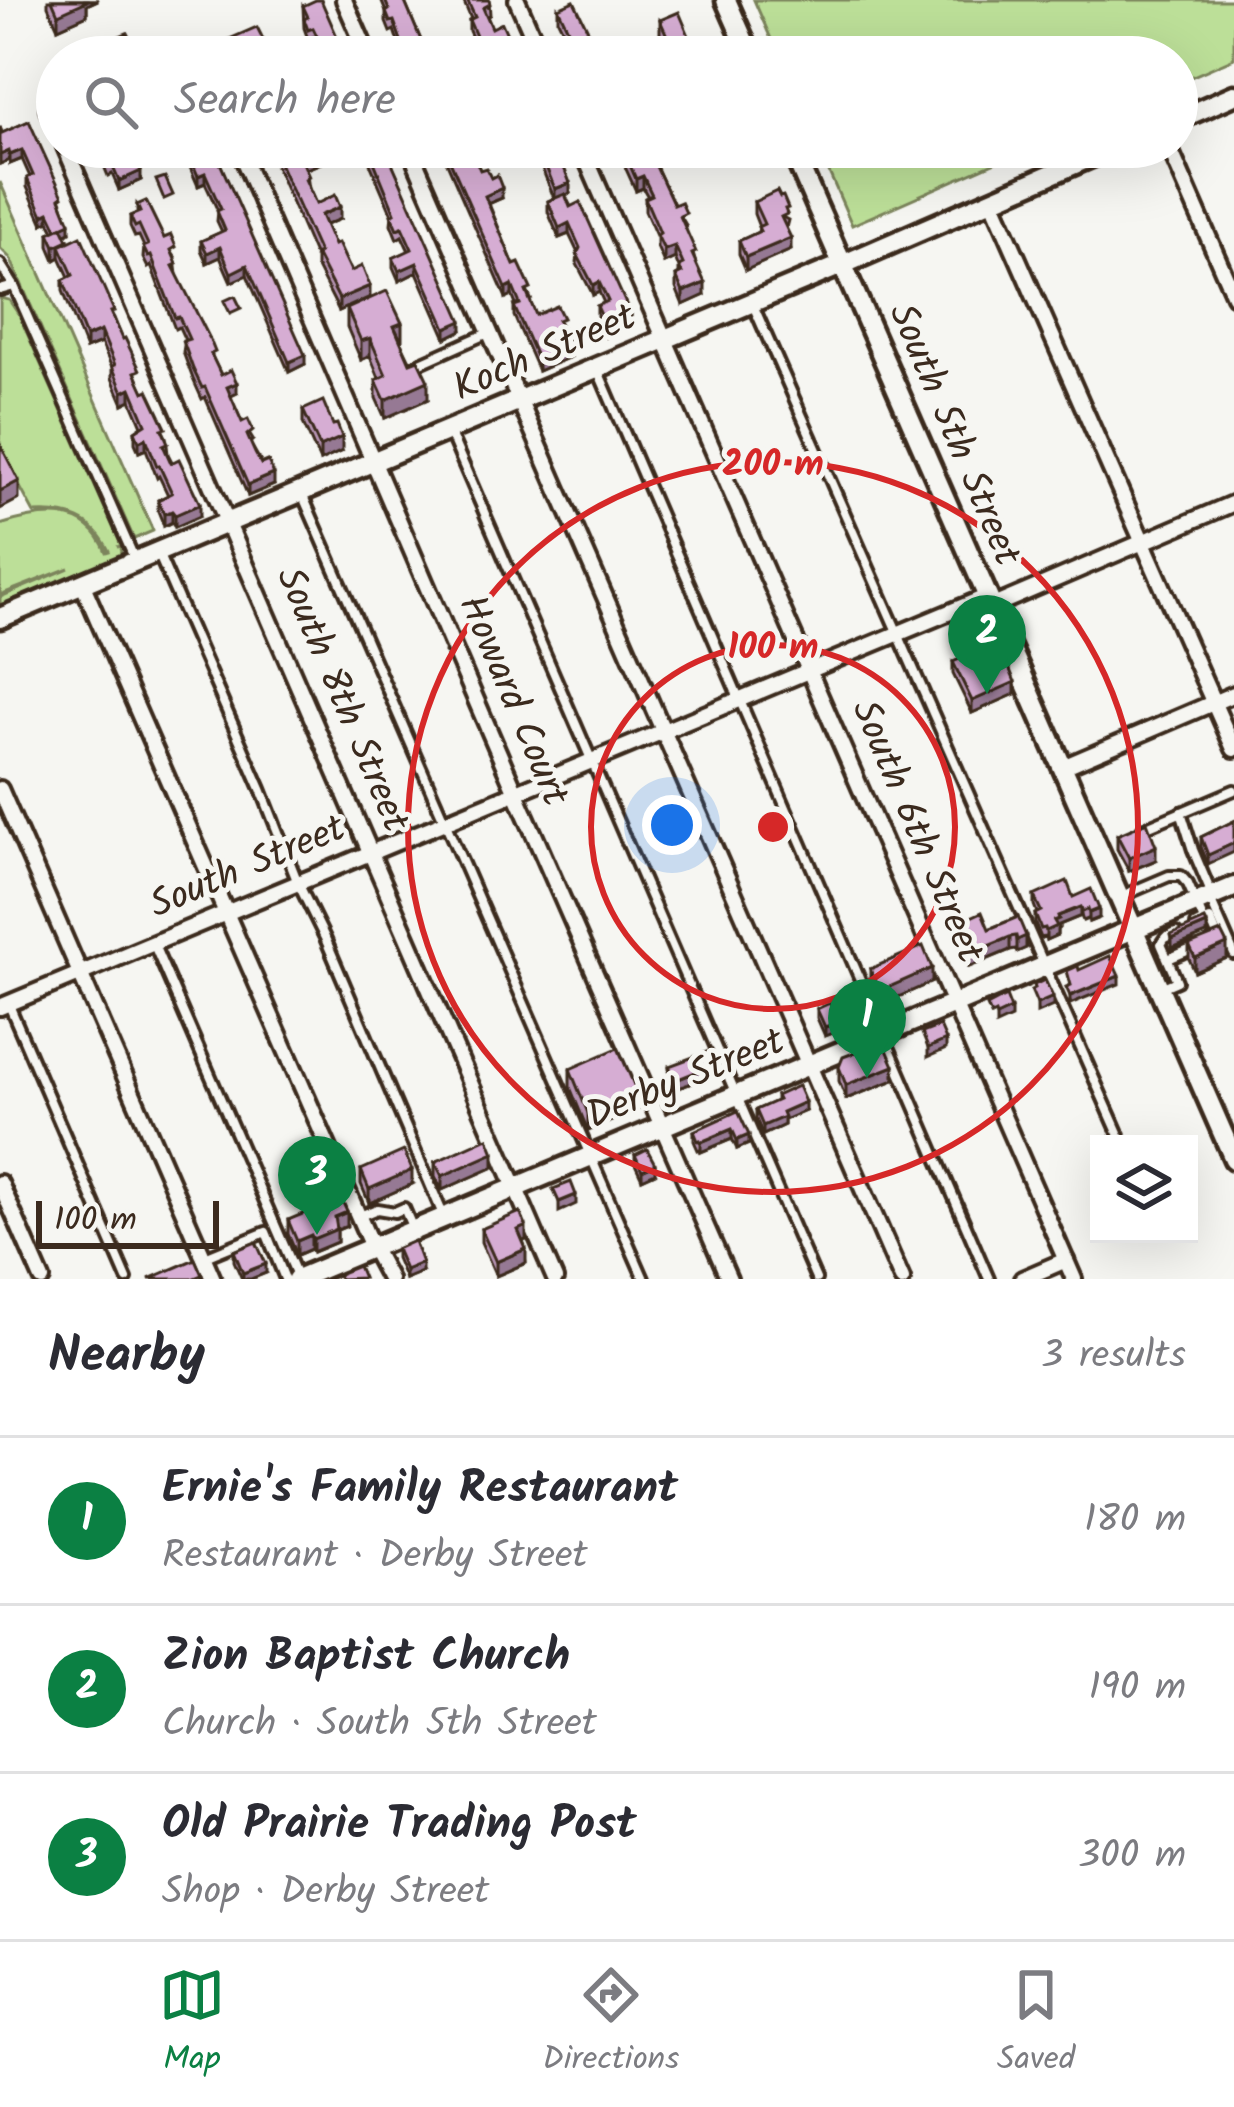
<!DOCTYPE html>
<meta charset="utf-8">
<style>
:root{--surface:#fff;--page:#f7f7f7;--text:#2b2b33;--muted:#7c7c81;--line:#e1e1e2;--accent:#0b8043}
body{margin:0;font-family:Kalam,sans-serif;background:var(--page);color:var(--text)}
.controls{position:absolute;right:36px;bottom:36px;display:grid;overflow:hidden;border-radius:0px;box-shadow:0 12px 48px #0002}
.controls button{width:108px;height:108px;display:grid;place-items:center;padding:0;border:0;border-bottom:3px solid var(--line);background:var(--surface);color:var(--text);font:60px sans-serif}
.scale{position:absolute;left:36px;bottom:30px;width:183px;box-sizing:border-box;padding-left:12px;border:6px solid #3b2a1e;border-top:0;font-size:33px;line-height:42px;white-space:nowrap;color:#3b2a1e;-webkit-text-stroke:9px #f6f6f2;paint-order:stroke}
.you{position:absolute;left:672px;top:825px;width:42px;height:42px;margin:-30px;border:9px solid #fff;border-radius:50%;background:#1a73e8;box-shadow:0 0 0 18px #1a73e833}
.badge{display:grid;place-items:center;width:78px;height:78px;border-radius:50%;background:var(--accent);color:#fff;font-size:39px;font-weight:700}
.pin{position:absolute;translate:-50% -99px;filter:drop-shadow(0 3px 6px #0008)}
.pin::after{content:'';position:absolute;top:63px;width:42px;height:36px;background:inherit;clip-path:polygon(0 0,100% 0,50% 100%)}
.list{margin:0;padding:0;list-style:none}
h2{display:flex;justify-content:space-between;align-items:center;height:156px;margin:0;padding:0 48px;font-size:51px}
h2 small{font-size:39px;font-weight:400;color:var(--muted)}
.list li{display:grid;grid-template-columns:78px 1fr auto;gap:36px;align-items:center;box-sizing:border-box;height:168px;padding:0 48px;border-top:3px solid var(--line)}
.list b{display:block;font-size:45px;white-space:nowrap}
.list p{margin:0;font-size:39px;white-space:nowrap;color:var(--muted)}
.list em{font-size:39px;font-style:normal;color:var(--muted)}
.icon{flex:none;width:66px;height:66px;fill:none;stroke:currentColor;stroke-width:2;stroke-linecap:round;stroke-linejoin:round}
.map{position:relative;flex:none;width:1234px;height:1279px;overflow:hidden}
.search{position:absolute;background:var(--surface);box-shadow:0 12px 48px #0002;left:36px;right:36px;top:36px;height:132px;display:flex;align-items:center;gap:30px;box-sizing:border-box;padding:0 42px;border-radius:66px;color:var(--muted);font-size:45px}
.sheet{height:660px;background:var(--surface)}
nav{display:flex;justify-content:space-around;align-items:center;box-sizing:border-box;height:168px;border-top:3px solid var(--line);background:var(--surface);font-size:33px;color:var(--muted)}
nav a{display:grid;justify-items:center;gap:6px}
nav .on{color:var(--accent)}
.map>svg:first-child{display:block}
</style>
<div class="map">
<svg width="1234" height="1279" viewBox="0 0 1234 1279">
<rect width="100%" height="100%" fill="#f6f6f2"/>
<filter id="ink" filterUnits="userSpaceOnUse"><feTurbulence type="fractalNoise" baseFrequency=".00833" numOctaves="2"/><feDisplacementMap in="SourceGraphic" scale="24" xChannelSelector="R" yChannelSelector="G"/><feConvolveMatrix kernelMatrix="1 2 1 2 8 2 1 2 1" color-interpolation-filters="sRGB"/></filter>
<g filter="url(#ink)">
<g fill="#bcdf98" stroke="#7c845b" stroke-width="3">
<path d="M754,0H1234V58L1177,83V57H779Z"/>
<path d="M818,147H1030L852,225Z"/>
<path d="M0,182L153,531L134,539L10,258L0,248Z"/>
<path d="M0,298L9,300L19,315L121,545L117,547L122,546L119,560L0,609V597L69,568L0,595V525C41,512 87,504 106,552L109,551C93,518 68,511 34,513L0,450Z"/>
</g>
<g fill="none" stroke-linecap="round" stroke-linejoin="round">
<g stroke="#3b2a1e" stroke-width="16">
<g id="lane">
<path d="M0,264L14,286"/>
<path d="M0,290L14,286L135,560"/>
<path d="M753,305L1123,1144"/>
<path d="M414,366L488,333"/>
<path d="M598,371L989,1279"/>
<path d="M449,431L816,1279"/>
<path d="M302,494L644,1279"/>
<path d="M158,553L261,789L298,883L325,938L444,1217"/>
<path d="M1181,812L1193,850L1212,895"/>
<path d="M1142,829L1234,790"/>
<path d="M1122,896L1169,876H1181L1188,884L1204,921L1196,925"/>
<path d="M1210,899L1234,954"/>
<path d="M1204,921L1210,919L1218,938L1213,940"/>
<path d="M154,945L298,1278"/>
<path d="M1168,959L1194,948"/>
<path d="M1163,987L1177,981L1161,944L1165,938L1176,933"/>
<path d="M9,1005L127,1279"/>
<path d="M360,1216L377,1209L395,1212L404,1208L413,1229"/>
<path d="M205,1257L266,1232L285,1279"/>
</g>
</g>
<g stroke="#3b2a1e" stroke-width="22">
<g id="street">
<path d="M344,0L369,57"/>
<path d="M517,0L542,57"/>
<path d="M48,110L57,129"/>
<path d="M65,147L555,1279"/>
<path d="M238,147L516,793L729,1279"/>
<path d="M409,147L902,1279"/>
<path d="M581,147L1074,1279"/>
<path d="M1169,147L1234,296"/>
<path d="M992,200L1234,749"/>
<path d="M82,583L372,1247L389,1279"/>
<path d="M991,607L1234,503"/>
<path d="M1063,767L1234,694"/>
<path d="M0,789L213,1279"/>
<path d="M0,1007L986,597"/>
<path d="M0,1183L42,1279"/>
<path d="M1022,1279L1066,1260"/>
</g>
</g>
<g stroke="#3b2a1e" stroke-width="27">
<g id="secondary">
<path d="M726,0L751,57"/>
<path d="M1177,120L1234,95"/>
<path d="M791,147L1234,1159"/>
<path d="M0,618L844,264L1114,147"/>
<path d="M297,1279L1234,887"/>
</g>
</g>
<use href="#lane" stroke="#f6f6f2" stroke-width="8"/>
<use href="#street" stroke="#f6f6f2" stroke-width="14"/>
<use href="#secondary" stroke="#f6f6f2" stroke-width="18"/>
</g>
<g fill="#b895b5" stroke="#3b2a1e" stroke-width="3">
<path d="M48,0H98L87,5V15L58,28L48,6Z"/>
<path d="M381,0H404L428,57H403L394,30L390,32L386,22V12Z"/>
<path d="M463,0H489L490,15L487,16L492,28L517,57H481L469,31V20L471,19Z"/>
<path d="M303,6L346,57H323L313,37L308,39L304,28Z"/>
<path d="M558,8L601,57H576L558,20Z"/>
<path d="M660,20L698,57H664L663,41L660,34Z"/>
<path d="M29,121L63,205L70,232L65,234L68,242L114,318L139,382L166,437L168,454L200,516L175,527L172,522L164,526L158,511V500L168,495L159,476L157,478L146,449L139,452L135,443V431L142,426L131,400L123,404L112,378V368L101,343L86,349L63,291V280L69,277L60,257L55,260L49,246V233L54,231L49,221L43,224L27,187V178L30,177L22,159L10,164L9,160L0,164V127L2,133Z"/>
<path d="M147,147L134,154L141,180L119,190L112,174L108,176L104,166V157Z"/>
<path d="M213,147L305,364L289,372L247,275L231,282L220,257L207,263L201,250V241L222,232L217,221L218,211L205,183L198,186L186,158V148Z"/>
<path d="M271,147H327L328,160L306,169L309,189L316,204L340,219L325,225L334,245L370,297L339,311L316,266V259L271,155Z"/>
<path d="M363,147H385L462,330L446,338L417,272L399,281L393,267V258L409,251L402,236L397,239L391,224L392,215Z"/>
<path d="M440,147H470L480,170L502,198L489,204L514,265L531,299H529L536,315L563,328L570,357L538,371L514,316V306L516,305L512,295L506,298Z"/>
<path d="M527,147H556L570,193L565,195L631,325L606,337L597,316V306L604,303L599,292L593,295L577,264L578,253L569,234L559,238L548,212V201L554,198L535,151L530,153Z"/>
<path d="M616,147H647L674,205L686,225L685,226L705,295L683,305L676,288V276L679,274V268L675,258L664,263L657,247V238L645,211V198L648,197L643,188L636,191Z"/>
<path d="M754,202L788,220L786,228L791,250L746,270L739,254V241L758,232L759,227L754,214Z"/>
<path d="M137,205L176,258L175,259L177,275L215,363L221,375L237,393L230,396L242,422L253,440L250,443L274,485L248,496L205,397L202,399L193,379L183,352L185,340L179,327L175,329L151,266L148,268L143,258L144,247L139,236L135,237L130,226V216L137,213Z"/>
<path d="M347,309L401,342L428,399L385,418L376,398V380L379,378L370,356L361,360L347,327Z"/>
<path d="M303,410L342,451L320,461L303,423Z"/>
<path d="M953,662L1015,694L972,713L953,674Z"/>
<path d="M1234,821L1208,864L1201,847V837Z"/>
<path d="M1117,835L1156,860L1129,871L1117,849Z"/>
<path d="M1034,896L1073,897L1099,918L1089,922L1088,919L1083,921L1081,916L1059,925V928L1057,930V935L1046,940L1045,937L1041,938L1035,923V914L1037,913L1034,905Z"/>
<path d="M1018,917L1026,948L1017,952L1016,949L1010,950L969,967L956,936V924L989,929Z"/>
<path d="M1189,945L1227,958L1195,972L1189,959Z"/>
<path d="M870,969L932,982L880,1005L870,982Z"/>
<path d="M817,1009L838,1031L825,1036L817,1018Z"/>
<path d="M669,1066L718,1073L676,1089L669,1075Z"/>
<path d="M839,1067L894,1080L846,1099L839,1081Z"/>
<path d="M570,1069L637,1110L588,1131L570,1087Z"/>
<path d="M776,1096L805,1111L784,1120V1125L763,1135L756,1119V1110L776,1101Z"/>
<path d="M738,1111L749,1144L737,1149L732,1139L701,1152L700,1149L698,1150L694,1141V1131Z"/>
<path d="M635,1155L655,1173L642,1179L635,1164Z"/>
<path d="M435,1162L494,1167L442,1190L435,1176Z"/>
<path d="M361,1170L412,1184L369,1203L361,1184Z"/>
<path d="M288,1220L347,1226L337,1230V1242L313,1252L311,1249L297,1255L288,1234Z"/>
<path d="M481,1229L526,1240L523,1241L526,1263L496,1276L481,1242Z"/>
<path d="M396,1249L422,1272L405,1279L396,1258Z"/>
<path d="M234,1251L266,1273L251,1279H242L234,1261Z"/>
</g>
<g fill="#967994" stroke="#3b2a1e" stroke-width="3">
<path d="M84,0H98L87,5V15L58,28V14Z"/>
<path d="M264,41V50L248,57L246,49Z"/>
<path d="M491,46V57H482V50Z"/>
<path d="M131,147H147V148L131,155Z"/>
<path d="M328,148V160L302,171V160Z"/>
<path d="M22,150V159L10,164V155Z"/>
<path d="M9,151V160L0,164V155Z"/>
<path d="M141,171V180L119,190V181Z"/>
<path d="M205,173V183L198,186V176Z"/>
<path d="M643,176V188L636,191V179Z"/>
<path d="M570,183V193L555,200V189Z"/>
<path d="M502,188V198L485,205V196Z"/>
<path d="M340,207V219L321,227V215Z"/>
<path d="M49,212V221L43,224V215Z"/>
<path d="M70,223V232L57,238V229Z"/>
<path d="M569,223V234L559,238V228Z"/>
<path d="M791,238V250L746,270V257Z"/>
<path d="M68,240V254L60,246V257L55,260V246Z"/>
<path d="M675,246V258L664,263V250Z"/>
<path d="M220,247V257L207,263V253Z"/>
<path d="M417,263V272L399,281V271Z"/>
<path d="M247,265V275L231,282V273Z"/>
<path d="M599,282V292L593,295V285Z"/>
<path d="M705,283V295L683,305V292Z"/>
<path d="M512,285V295L506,298V288Z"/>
<path d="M370,286V297L339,311V299Z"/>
<path d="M631,315V325L606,337V326Z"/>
<path d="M462,321V330L446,338V328Z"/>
<path d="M402,323V342L394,326Z"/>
<path d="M101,331V343L86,349V337Z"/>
<path d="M370,338V356L361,360V341Z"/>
<path d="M570,347V357L538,371V361Z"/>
<path d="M305,355V364L289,372V362Z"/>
<path d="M428,381V399L385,418V400Z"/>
<path d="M237,383V393L227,398V387Z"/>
<path d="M131,388V400L123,404V392Z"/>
<path d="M342,437V451L320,461V447Z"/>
<path d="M146,438V449L139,452V441Z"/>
<path d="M274,474V485L248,496V485Z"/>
<path d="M19,481V499L0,509V491Z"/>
<path d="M200,504V516L175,527V515Z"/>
<path d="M172,511V522L164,526V514Z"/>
<path d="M1015,682V694L972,713V701Z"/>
<path d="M1234,843V852L1208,864V855Z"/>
<path d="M1156,846V860L1129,871V858Z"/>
<path d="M1081,907V916L1059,925V928L1057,930V935L1046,940V931L1058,916Z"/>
<path d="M1099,909V918L1089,922V913Z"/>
<path d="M1207,924V934L1172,948V939Z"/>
<path d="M1026,936V948L1017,952V940Z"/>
<path d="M1010,937V950L969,967V954Z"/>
<path d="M1227,944V958L1195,972V958Z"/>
<path d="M932,968V982L880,1005V991Z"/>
<path d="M1119,976V984L1070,1004V996Z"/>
<path d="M1053,997V1006L1037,1013V1004Z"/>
<path d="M1011,1009V1018L996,1025V1016Z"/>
<path d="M838,1022V1031L825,1036V1027Z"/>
<path d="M946,1040V1049L928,1057V1048Z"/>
<path d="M718,1063V1073L676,1089V1080Z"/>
<path d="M894,1066V1080L846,1099V1085Z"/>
<path d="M637,1092V1110L588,1131V1113Z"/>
<path d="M805,1102V1111L784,1120V1125L763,1135V1126L782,1112Z"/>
<path d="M732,1129V1139L701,1152V1142Z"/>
<path d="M749,1135V1144L737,1149V1140Z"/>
<path d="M494,1153V1167L442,1190V1176Z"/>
<path d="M655,1164V1173L642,1179V1170Z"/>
<path d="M412,1170V1184L369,1203V1189Z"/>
<path d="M576,1195V1204L559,1212V1202Z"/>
<path d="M347,1212V1226L337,1230V1242L313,1252V1239L335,1217Z"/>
<path d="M526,1226V1240L518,1243V1230Z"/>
<path d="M311,1235V1249L297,1255V1241Z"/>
<path d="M526,1249V1263L496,1276V1262Z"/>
<path d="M422,1263V1272L405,1279V1270Z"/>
<path d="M266,1264V1273L251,1279H243V1273Z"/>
</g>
<g fill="#d6add3" stroke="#3b2a1e" stroke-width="3">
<path d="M52,0H87V1L58,14Z"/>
<path d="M316,0H321L346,57H327L313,28L308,30L304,19L308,17L303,6Z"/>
<path d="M385,0H404L428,57H407L394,21L390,22L386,12L389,10Z"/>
<path d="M467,0H489L490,4L483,8L492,28L502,23L517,57H496L491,46L482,50L469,20L475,17Z"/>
<path d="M574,1L601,57H581L558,8Z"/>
<path d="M679,12L698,57H676L674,51L669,53L663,40L668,38L660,20Z"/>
<path d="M257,27L264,41L246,49L250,57H232L225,41Z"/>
<path d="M127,33L133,46L123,50L117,37Z"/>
<path d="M29,121L63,196L60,198L70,223L57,229L49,212L43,215L27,178L33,175L22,150L10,155L9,151L0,155V127L2,133Z"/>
<path d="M125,147H131L141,171L119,181L112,165L108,166L104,157Z"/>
<path d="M189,147H213L305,355L289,362L247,265L231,273L220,247L207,253L201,241L225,230L217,211L221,209L205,173L198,176L186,148Z"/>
<path d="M272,147H327L328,148L302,160L309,177L305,179L316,204L335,195L340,207L321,215L334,245L338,243L351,271L362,266L370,286L339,299L316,254L319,253Z"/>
<path d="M368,147H385L462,321L446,328L417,263L399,271L393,258L412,249L402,227L397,229L391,215L395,213Z"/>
<path d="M444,147H470L480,170L486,168L491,178L497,175L502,188L485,196L514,265L519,263L531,289L526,291L536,315L557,306L563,318L558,320L570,347L538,361L514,306L520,304L512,285L506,288Z"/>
<path d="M538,147H556L570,183L555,189Z"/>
<path d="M622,147H647L674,205L681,202L686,213L680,216L696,252L692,254L705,283L683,292L676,276L682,273L679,266L683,264L675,246L664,250L657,235L660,233L645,198L652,195L643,176L636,179Z"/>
<path d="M165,177L173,195L164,199L156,180Z"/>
<path d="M777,191L780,197L783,196L788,208L785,209L787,214L781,217L791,238L746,257L739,241L760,231L758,227L764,224L754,202Z"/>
<path d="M565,194L570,207L580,202L631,315L606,326L597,306L608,301L599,282L593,285L577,254L580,248L569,223L559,228L548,201Z"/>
<path d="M146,201L164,238L171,235L176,247L171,250L177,264L173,266L209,337L215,352L211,354L221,375L231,370L237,383L227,387L242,422L248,419L253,430L247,435L255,453L261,464L268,461L274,474L248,485L205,387L202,388L193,369L183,341L189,339L179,317L175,318L151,256L148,257L143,247L148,245L139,225L135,227L130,216L140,212L137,205Z"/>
<path d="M62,227L68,240L55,246L49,233Z"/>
<path d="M81,236L114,311L111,312L123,339L125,338L140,370L135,372L144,392L148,390L166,428L162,429L168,443L163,445L171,463L179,459L200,504L175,515L172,511L164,514L158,500L172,493L159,465L157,466L146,438L139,441L135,431L146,424L131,388L123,392L112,366L115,365L101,331L86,337L63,280L73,275L60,246Z"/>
<path d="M387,291L402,323L394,326L410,363L418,360L428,381L385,400L376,380L386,375L370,338L361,341L347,309Z"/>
<path d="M235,296L241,308L230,313L224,301Z"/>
<path d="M323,401L333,425L337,424L342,437L320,447L303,410Z"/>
<path d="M0,444L19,481L0,491Z"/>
<path d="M993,644L1003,667L1008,665L1015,682L972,701L953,662Z"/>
<path d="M1234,821V843L1208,855L1201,837Z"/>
<path d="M1147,822L1156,846L1129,858L1117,835Z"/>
<path d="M1067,881L1073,897L1091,889L1099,909L1089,913L1088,909L1083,912L1081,907L1058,916L1059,919L1054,921L1057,926L1046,931L1045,928L1041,929L1035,914L1041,911L1034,896Z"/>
<path d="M982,912L989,929L1018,917L1026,936L1017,940L1016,936L1010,937L969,954L956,924Z"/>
<path d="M1205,920L1207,924L1172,939L1171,935Z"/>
<path d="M1221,932L1227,944L1195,958L1189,945Z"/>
<path d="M923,946L932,968L880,991L870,969Z"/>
<path d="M1110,956L1119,976L1070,996L1066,987L1071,985L1067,971L1078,966L1079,970Z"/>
<path d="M1045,980L1053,997L1037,1004L1031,990L1035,988L1034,985Z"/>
<path d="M1006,996L1011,1009L996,1016L995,1013L991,1015L987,1006Z"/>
<path d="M830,1003L838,1022L825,1027L817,1009Z"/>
<path d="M940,1026L946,1040L928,1048L922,1033Z"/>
<path d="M875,1045L877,1049L885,1045L894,1066L846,1085L839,1067L843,1057Z"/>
<path d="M618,1048L637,1092L588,1113L570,1069Z"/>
<path d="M712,1050L718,1063L676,1080L669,1066Z"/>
<path d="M798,1086L805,1102L782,1112L784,1117L763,1126L756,1110L778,1100L776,1096Z"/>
<path d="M738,1111L749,1135L737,1140L732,1129L701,1142L700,1140L698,1141L694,1131Z"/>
<path d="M488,1138L494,1153L442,1176L435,1162Z"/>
<path d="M647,1149L655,1164L642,1170L635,1155Z"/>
<path d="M404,1151L412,1170L369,1189L361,1170Z"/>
<path d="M571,1182L576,1195L559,1202L553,1189Z"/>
<path d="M341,1198L347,1212L335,1217L337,1229L313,1239L311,1235L297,1241L288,1220Z"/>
<path d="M520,1212L526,1226L518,1230L526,1249L496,1262L481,1229Z"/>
<path d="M414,1241L422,1263L405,1270L396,1249Z"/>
<path d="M256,1242L266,1264L243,1273L234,1251Z"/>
<path d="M195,1259L202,1275L192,1279H149Z"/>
<path d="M358,1266L363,1278L339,1279L338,1274Z"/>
</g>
</g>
<g fill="none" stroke="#d62828" stroke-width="6">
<circle cx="773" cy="827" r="182"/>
<circle cx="773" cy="827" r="365"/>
</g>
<g text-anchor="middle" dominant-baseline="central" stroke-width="10" stroke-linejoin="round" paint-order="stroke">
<g font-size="39" fill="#3b2a1e" stroke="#f6f6f2">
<text transform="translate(545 354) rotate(-23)">Koch Street</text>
<text transform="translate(953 435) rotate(67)">South 5th Street</text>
<text transform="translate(341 700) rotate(67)">South 8th Street</text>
<text transform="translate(512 701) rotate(67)">Howard Court</text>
<text transform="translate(916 832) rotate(67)">South 6th Street</text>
<text transform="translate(248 868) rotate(-23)">South Street</text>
<text transform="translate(686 1080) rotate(-22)">Derby Street</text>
</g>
</g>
<circle cx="773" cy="827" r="18" fill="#d62828" stroke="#f6f6f2" stroke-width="6"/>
<g font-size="36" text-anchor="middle" font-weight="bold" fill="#d62828" stroke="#f6f6f2" stroke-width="10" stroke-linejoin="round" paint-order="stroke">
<text x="773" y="475">200 m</text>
<text x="773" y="658">100 m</text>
</g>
</svg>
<div class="controls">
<button><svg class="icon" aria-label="layers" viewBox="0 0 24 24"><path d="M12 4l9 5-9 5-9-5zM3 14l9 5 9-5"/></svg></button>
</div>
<div class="scale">100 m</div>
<div class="you"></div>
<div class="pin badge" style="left:867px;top:1078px">1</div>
<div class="pin badge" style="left:987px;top:694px">2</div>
<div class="pin badge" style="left:317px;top:1235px">3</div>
<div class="search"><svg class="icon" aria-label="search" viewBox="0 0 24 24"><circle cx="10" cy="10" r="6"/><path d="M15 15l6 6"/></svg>Search here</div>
</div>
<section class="sheet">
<h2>Nearby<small>3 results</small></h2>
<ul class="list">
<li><span class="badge">1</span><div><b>Ernie's Family Restaurant</b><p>Restaurant · Derby Street</p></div><em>180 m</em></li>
<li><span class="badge">2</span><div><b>Zion Baptist Church</b><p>Church · South 5th Street</p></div><em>190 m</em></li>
<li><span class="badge">3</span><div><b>Old Prairie Trading Post</b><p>Shop · Derby Street</p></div><em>300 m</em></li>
</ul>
</section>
<nav>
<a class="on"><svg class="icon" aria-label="map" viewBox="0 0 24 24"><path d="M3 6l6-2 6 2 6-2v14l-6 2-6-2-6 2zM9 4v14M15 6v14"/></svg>Map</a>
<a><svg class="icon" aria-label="directions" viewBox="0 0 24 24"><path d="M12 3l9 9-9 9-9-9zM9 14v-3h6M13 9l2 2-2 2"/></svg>Directions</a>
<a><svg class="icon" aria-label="saved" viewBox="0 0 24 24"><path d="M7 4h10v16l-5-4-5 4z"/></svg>Saved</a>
</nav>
